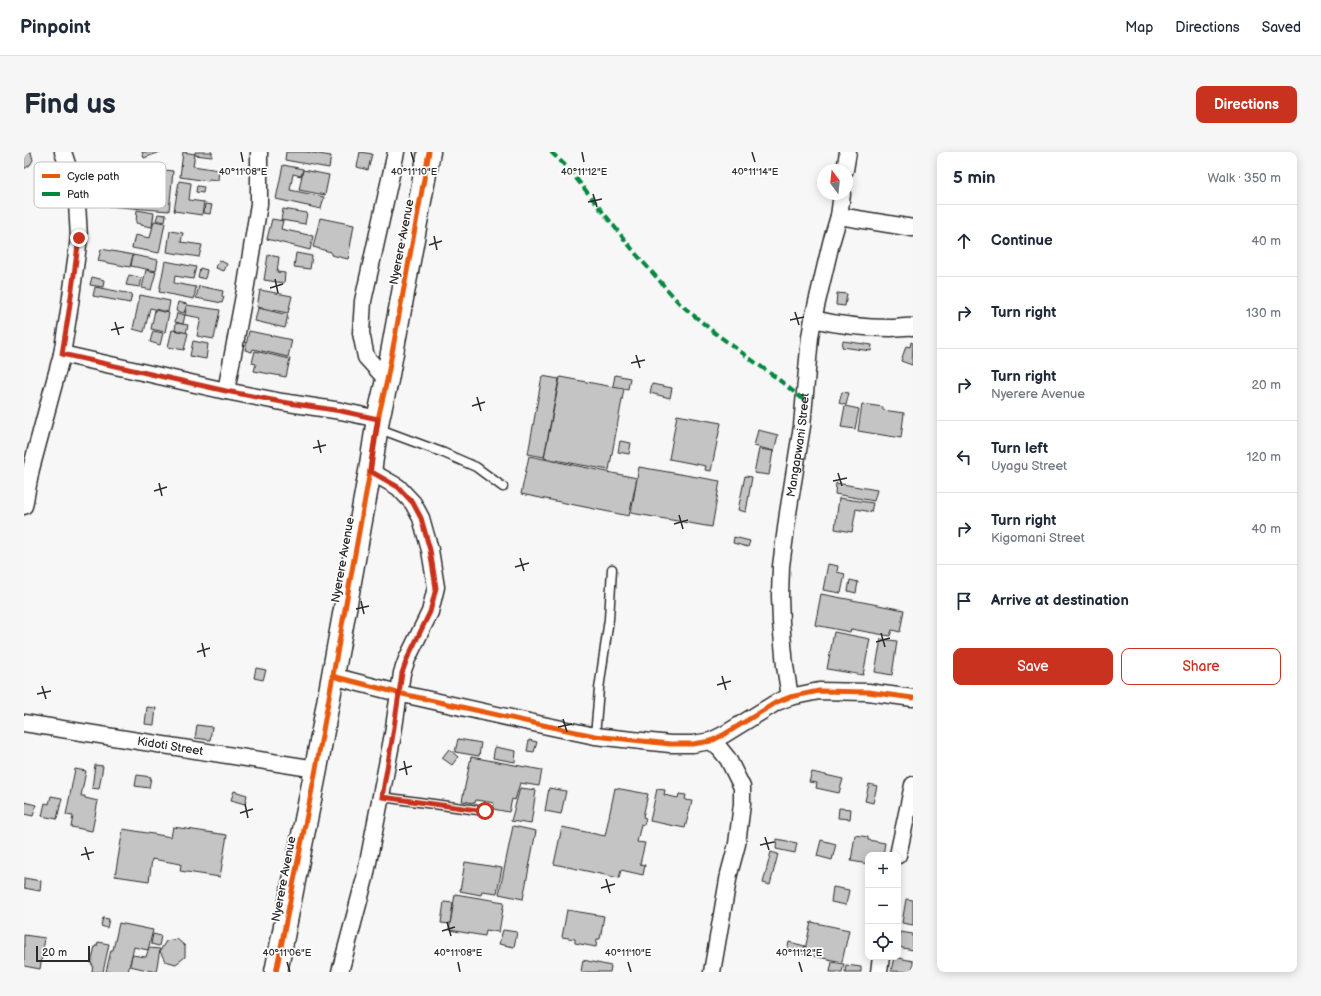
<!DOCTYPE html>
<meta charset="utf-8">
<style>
:root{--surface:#fff;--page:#f6f6f7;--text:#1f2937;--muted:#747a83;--line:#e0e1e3;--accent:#c8321e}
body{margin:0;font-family:"Balsamiq Sans",sans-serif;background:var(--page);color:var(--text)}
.controls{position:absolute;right:12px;bottom:12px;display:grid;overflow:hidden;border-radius:8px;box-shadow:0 2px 10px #0003}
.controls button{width:36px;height:36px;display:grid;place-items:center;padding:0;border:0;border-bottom:1px solid var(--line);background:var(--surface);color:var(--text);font:20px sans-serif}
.compass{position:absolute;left:793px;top:12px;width:36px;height:36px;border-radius:50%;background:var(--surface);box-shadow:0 2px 10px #0003;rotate:345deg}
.scale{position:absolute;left:12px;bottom:10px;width:54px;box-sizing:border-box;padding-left:4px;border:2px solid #2b2b2b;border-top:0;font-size:11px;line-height:14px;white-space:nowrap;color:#2b2b2b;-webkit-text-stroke:3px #fff;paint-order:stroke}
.stop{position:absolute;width:12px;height:12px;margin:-9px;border:3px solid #c8321e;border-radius:50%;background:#fff}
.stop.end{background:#c8321e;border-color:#fff;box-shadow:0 1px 4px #0008}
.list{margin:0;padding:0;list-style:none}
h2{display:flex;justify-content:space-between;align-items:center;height:52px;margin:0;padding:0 16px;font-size:17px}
h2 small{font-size:13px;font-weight:400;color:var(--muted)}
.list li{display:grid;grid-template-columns:26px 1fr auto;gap:12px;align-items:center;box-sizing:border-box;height:72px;padding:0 16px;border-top:1px solid var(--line)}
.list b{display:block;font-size:15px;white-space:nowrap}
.list p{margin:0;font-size:13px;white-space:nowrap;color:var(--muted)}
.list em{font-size:13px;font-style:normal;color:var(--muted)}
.actions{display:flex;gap:8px;padding:12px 16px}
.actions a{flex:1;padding:9px 0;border:1px solid var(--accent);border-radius:8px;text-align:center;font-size:14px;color:var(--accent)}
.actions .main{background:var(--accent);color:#fff}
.icon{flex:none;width:22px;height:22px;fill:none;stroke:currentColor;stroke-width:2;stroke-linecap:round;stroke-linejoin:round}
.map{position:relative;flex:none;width:889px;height:820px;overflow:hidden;border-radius:8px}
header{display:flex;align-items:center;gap:24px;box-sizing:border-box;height:56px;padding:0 20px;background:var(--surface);border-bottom:1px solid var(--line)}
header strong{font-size:19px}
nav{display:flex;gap:22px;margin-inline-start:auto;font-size:14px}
.intro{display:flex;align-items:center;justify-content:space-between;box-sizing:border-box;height:96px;padding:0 24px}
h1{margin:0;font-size:28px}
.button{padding:10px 18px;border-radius:8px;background:var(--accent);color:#fff;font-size:14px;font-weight:700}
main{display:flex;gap:24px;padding:0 24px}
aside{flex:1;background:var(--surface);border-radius:8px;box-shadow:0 2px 10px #0003}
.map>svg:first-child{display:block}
</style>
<header>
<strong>Pinpoint</strong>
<nav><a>Map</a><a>Directions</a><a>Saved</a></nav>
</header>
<div class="intro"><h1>Find us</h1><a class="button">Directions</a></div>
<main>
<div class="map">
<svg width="889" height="820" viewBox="0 0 889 820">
<rect width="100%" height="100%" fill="#f7f7f7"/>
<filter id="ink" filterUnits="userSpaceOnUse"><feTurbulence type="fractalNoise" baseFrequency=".025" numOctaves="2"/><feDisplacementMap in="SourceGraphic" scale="8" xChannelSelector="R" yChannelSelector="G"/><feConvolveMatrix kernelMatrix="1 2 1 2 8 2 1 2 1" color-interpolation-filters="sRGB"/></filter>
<g filter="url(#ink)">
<g fill="#c4c4c4" stroke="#2b2b2b">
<path d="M0,0H7L9,8L6,13L0,17Z"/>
<path d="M118,0H136L120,6Z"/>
<path d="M159,0L171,2L169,14L195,18L194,28L185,27L184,29L156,25Z"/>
<path d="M171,0H188V5L171,3Z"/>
<path d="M262,0H282L307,4L305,16L261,8Z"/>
<path d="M336,0L348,2L344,18L333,15Z"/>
<path d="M259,13L279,17L277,24L269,22L266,38L300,45L297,57L252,47Z"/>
<path d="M132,17L149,19L145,59L83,54L85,36L130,39Z"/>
<path d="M279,18L305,23L301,43L275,38Z"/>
<path d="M155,29L167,31L165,48L180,50L178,63L150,59Z"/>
<path d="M173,34L180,35L179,41L172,40Z"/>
<path d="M181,52L188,53L186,62L180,61Z"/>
<path d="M259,57L283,61L281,72L257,68Z"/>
<path d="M113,58L130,61L128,75L117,73V72L112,71Z"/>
<path d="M134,62L142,63L141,70L132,68Z"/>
<path d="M296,66L330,73L324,107L307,103V100L289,95Z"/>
<path d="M248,67L259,69L257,77L289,84L286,98L243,87Z"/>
<path d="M130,69L141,71L135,101L108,96L111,83L126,86Z"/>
<path d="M146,79L159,81L157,90L178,93L175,105L143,100Z"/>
<path d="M77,97L109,103L106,115L74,109Z"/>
<path d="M272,101L288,104L286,117L270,115Z"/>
<path d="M109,103L134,108L132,119L107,114Z"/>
<path d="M244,103L255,105L253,120L261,121L260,131L240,128Z"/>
<path d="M195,108L203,112L200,119L192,116Z"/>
<path d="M141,109L172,115L169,127L151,124L150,131L172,135L170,147L135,140Z"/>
<path d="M176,116L183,118L181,127L174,125Z"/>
<path d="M122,118L132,120L127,138L118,136Z"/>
<path d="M105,123L118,126L116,135L102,133Z"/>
<path d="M68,125L80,128L79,135L66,133Z"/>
<path d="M175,134L199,139L198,144L200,145L198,151L172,146Z"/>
<path d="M71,135L108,142L106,151L69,144Z"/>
<path d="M236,138L268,144L264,161L233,155Z"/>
<path d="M813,141L823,142L821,154L812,153Z"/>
<path d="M116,143L146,149L144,160L126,156L120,180L109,177Z"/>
<path d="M154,150L163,152L160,161L152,159Z"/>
<path d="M163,153L196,158L190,187L173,184L177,166L161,163Z"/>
<path d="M234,156L264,163L261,176L231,169Z"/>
<path d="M131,158L145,161L141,180L127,177Z"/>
<path d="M153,161L161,163L159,172L151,170Z"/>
<path d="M152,171L164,173L162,181L151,178Z"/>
<path d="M148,178L164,181L160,198L144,195Z"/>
<path d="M129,179L139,181L136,193L126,190Z"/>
<path d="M225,179L268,188L264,205L229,197L228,200L221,198Z"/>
<path d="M169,189L184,192L182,207L166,204Z"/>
<path d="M819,189L848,193L847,199L818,195Z"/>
<path d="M887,190L889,191L888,213L877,209L882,194L886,195Z"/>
<path d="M231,199L266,207L262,225L230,219L232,212L228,211Z"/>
<path d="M591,223L606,226L604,237L589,234Z"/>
<path d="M518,224L535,227L520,305L504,302Z"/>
<path d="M536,225L600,237L585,318L520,306Z"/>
<path d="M628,232L648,236L646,246L626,241Z"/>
<path d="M818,240L825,241L822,253L815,251Z"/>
<path d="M838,252L859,255V258L880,261L877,286L834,279Z"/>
<path d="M821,254L835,257L831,277L817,275Z"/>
<path d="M653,263L697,271L687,319L681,318L682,314L645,307Z"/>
<path d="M734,278L754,283L750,299L730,294Z"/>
<path d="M596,289L607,291L605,302L594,300Z"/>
<path d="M735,297L749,299L745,323L730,321Z"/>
<path d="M505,304L613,326L605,364L497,342Z"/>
<path d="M615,315L696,329L688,375L607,361Z"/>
<path d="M721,324L728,325L722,360L714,358Z"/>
<path d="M812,331L853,338L850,349L811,342Z"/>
<path d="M815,346L849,351L847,360L832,357L828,380L811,377Z"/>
<path d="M710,385L726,389L724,395L709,391Z"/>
<path d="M804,412L814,414L813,420L821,422L817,441L799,438Z"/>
<path d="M826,428L834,430L832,441L824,439Z"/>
<path d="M797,442L880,458L876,480L868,478L866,484L827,477L826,480L791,473Z"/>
<path d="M810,480L846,487L839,523L803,517Z"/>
<path d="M857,487L873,489L868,523L851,520Z"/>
<path d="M232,516L242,518L239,528L230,526Z"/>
<path d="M123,555L132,556L130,573L121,572Z"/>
<path d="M173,573L188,575L186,588L171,586Z"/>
<path d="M434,587L457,591L455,604L431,600Z"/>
<path d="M505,588L513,590L510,600L503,599Z"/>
<path d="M471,595L492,599L491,610L469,606Z"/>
<path d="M425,597L434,605L428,613L418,606Z"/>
<path d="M447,605L518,618L515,634L496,631L491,648L488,647L485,660L469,657L470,651L452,648L451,651L438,649Z"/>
<path d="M71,613L79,614L75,637L68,636Z"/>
<path d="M51,617L62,619L57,644H61V646L74,649L68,679L47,675L49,664L42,663Z"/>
<path d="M788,620L819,627L815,641L792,636L793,631L785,630Z"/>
<path d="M113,623L127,625L125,636L111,634Z"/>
<path d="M845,632L853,634L849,651L841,649Z"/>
<path d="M496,636L512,638L507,672L487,669Z"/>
<path d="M525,636L542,639L537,662L521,659Z"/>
<path d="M591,636L624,642L619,665L622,666L620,673L617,672L613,690L621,691L616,712L621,713L619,723L597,718L595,726L530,712L538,675L581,684Z"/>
<path d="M633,637L641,638L640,643L654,646L655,642L662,643L661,648L668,649L661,676L626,669Z"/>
<path d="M210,639L223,643L221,652L207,648Z"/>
<path d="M27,644L38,646L33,667L18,664L21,651L25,652Z"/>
<path d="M0,650L12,653L9,664L0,662Z"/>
<path d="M815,656L827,657L826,667L814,666Z"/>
<path d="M489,674L512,679L499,747L475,742Z"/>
<path d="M149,675L203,683L196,725L156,719L157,712L128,707L125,729L91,724L99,677L147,685Z"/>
<path d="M831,683L844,685V688L861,691L859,703H844V712L827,709Z"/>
<path d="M753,687L773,691L771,701L752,697Z"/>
<path d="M797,688L812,692L808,708L793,704Z"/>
<path d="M747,700L754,702L746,733L739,731Z"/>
<path d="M441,710L478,716L473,741L458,739L457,743L436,739Z"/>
<path d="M0,726L17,729L16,739L0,736Z"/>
<path d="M809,735L825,738L822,753L807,750Z"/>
<path d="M431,742L480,750L475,780L462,778L461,784L425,778Z"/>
<path d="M882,747L889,748V773L878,771Z"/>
<path d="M420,750L429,751L426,772L417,771Z"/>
<path d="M543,758L580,764L576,787H573L572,795L551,791V787L538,785Z"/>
<path d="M79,766L85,767L83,776L77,774Z"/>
<path d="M787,770L825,778L818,810L780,802Z"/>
<path d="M95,771L129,778L124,798L110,795L104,820H82L87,798H89Z"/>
<path d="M479,778L493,780L490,795L475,792Z"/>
<path d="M876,780L889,782V798L874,795Z"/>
<path d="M129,782L137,784L135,794L127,792Z"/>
<path d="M0,783L21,786L16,817L0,814Z"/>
<path d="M153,787L161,794V805L152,812L141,809L136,799L142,789Z"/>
<path d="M74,790L85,792L79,820H68L69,813L67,812L71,794H73Z"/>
<path d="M765,790L781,794L779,802L763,799Z"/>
<path d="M125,796L136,797L132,820L106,814L108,803L122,805Z"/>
<path d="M870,805L889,809V820L867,819Z"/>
<path d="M559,808L587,814L586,820H557Z"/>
<path d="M808,810L820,812L818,820H806Z"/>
<path d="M822,813L837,815V820H821Z"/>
</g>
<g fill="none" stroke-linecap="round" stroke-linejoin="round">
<g stroke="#2b2b2b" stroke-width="11">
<g id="lane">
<path d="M353,276L420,301L452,315L479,335"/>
<path d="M571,584L575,537L585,467L588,417"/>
<path d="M358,645L461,659"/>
</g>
</g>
<g stroke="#2b2b2b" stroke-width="19">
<g id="street">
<path d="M821,18L824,0"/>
<path d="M815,64L889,76"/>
<path d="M789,167C814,173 841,176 867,176C874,176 882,174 889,175"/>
<path d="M38,202L202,239L258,250L317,259L354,267"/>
<path d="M363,228L342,205L337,181L339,149L372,0"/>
<path d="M202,239L222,133L235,52V0"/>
<path d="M0,354L7,317L38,202L45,159L55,86L53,51L46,21L39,0"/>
<path d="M308,524L374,541L514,572L571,584L646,592H669L687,589L701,582L753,550L766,545L795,539L844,540L889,546"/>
<path id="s1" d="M766,545L761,514L757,470L756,444L757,414L764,361L778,274L786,185L789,167L807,91L815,64L818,42"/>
<path id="s2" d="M0,571L292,617"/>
<path d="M687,589L696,597L704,607L718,635V652L713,692L705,722L688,820"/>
<path d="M874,703L889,633"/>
<path d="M316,820L341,726L369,582L378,521L383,507L406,460L412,435L406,398L397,366L389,351L374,335L346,319"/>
<path d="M855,820L857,805"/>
</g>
</g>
<g stroke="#2b2b2b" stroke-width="25">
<path id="secondary" d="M252,820L292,617L346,319L354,267L363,228L405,0"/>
</g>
<use href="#lane" stroke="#fff" stroke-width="8"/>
<use href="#street" stroke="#fff" stroke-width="16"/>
<use href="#secondary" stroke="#fff" stroke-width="22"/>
<path stroke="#00873e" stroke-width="4" stroke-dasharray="8 4" stroke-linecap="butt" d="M527,0L544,16L612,102L656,152L691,181L754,227L781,249"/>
<g stroke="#fff" stroke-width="8">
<g id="cycleway">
<path d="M308,524L374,541L514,572L571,584L646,592H669L687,589L701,582L753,550L766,545L795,539L844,540L889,546"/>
<path d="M252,820L292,617L346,319L354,267L363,228L405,0"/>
</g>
</g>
<use href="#cycleway" stroke="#e8590c" stroke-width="5"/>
</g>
</g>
<g fill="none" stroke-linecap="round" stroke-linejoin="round" filter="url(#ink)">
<path stroke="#c8321e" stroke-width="5" d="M55,86L45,159L38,202L202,239L258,250L317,259L354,267L346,319L374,335L389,351L397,366L406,398L412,436L406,460L383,507L378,521L369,582L358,645L461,659"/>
</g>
<path fill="none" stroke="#2b2b2b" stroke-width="1.5" d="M217,0L219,10M387,0L390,10M558,0L560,10M728,0L731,10M569,42L573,55M564,50L578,47M410,84L413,98M405,93L418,89M251,127L254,141M246,136L259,132M771,160L775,173M766,168L780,165M91,170L95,183M87,178L100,175M612,203L616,216M607,211L621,208M453,245L457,259M448,254L461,250M294,288L297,301M289,296L302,293M814,321L818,334M809,329L823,326M135,331L138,344M130,339L143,335M655,363L659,377M650,372L664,368M496,406L500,419M491,415L505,411M337,449L340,462M332,457L345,454M857,481L861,495M852,490L866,486M178,491L181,505M173,500L186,496M698,524L702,538M693,533L707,529M18,534L22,547M13,542L27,539M539,567L543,580M534,575L548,572M380,609L383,623M375,618L388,614M221,652L224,666M216,661L229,657M741,685L745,698M736,693L750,690M61,695L65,708M57,703L70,700M582,727L586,741M577,736L591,732M423,770L427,784M418,779L431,775M263,810L266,820M434,810L436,820M604,810L607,820M775,810L778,820"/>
<g text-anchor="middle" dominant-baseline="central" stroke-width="3.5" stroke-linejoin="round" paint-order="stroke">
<g font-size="12" fill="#2b2b2b" stroke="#fff">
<text transform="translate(378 90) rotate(-79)">Nyerere Avenue</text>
<text stroke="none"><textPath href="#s1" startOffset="254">Mangapwani Street</textPath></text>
<text transform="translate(319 408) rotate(-80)">Nyerere Avenue</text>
<text stroke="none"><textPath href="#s2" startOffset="148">Kidoti Street</textPath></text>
<text transform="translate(260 727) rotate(-79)">Nyerere Avenue</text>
</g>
</g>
<rect x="10" y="10" width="132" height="46" rx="6" fill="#fff" stroke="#bfbfbf" stroke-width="1"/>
<rect x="18" y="22" width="18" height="4" fill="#e8590c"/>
<rect x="18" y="40" width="18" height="4" fill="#00873e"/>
<g font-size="11" fill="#2b2b2b">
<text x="43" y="28">Cycle path</text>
<text x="43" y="46">Path</text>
</g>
<g font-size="10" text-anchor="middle" fill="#2b2b2b" stroke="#fff" stroke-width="3.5" stroke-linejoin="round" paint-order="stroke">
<text x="219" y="23">40°11'08"E</text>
<text x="390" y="23">40°11'10"E</text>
<text x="560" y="23">40°11'12"E</text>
<text x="731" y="23">40°11'14"E</text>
<text x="263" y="804">40°11'06"E</text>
<text x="434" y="804">40°11'08"E</text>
<text x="604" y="804">40°11'10"E</text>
<text x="775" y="804">40°11'12"E</text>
</g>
</svg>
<div class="controls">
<button>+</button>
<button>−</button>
<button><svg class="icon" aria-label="locate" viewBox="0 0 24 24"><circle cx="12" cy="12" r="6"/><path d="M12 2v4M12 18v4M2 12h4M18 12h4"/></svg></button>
</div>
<svg class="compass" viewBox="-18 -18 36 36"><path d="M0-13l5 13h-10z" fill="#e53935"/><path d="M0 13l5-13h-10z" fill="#747a83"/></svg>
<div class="scale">20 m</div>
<div class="stop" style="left:461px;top:659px"></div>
<div class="stop end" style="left:55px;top:86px"></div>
</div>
<aside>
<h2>5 min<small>Walk · 350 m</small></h2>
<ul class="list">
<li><svg class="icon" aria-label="ahead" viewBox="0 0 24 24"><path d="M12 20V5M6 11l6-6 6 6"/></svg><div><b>Continue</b></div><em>40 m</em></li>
<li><svg class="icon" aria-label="right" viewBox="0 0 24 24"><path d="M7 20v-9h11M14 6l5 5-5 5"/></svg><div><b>Turn right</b></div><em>130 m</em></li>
<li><svg class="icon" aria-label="right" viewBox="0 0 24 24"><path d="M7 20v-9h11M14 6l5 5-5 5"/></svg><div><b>Turn right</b><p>Nyerere Avenue</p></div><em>20 m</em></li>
<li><svg class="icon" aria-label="left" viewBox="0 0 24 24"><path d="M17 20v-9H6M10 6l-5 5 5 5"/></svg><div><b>Turn left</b><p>Uyagu Street</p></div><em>120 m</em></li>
<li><svg class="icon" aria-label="right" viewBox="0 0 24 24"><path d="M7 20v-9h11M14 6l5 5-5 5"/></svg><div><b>Turn right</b><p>Kigomani Street</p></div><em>40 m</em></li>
<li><svg class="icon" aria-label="arrive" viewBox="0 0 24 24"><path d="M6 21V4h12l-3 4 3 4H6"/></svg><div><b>Arrive at destination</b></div></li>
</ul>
<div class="actions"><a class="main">Save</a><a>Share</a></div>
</aside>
</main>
